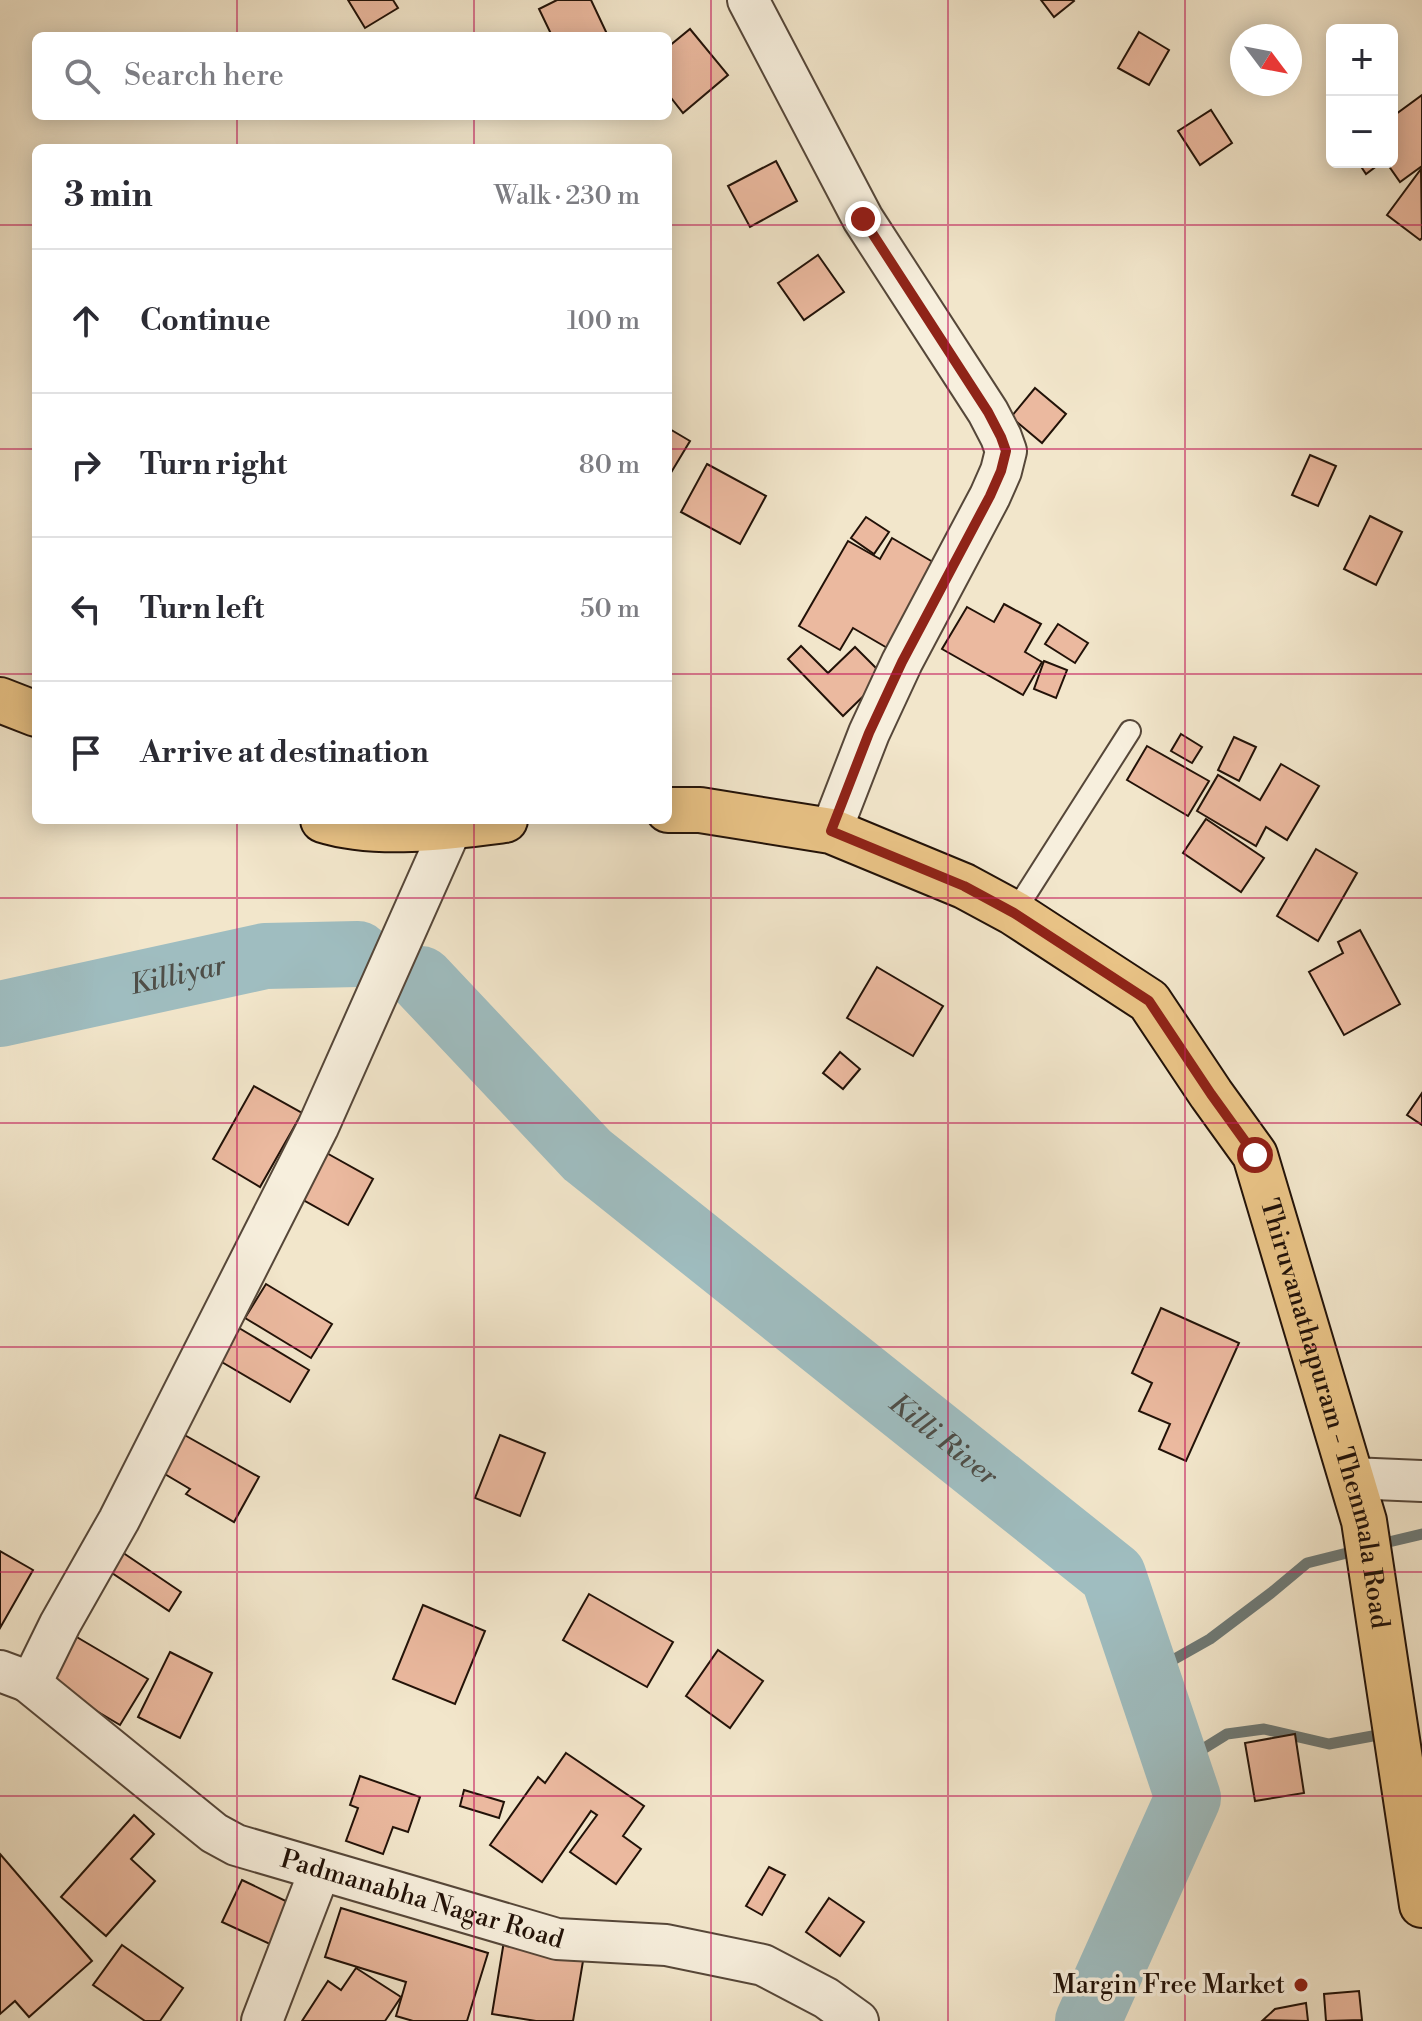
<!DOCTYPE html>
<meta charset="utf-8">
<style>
:root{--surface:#fff;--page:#f7f7f7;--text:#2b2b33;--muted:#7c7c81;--line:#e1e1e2}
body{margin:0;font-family:"Libre Bodoni",serif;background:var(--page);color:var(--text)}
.controls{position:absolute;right:24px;top:24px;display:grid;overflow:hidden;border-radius:12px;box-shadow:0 4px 20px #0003}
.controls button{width:72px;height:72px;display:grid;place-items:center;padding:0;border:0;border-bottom:2px solid var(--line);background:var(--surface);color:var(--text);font:40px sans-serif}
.compass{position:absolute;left:1230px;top:24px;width:72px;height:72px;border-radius:50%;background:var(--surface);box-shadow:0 4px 20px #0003;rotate:122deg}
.stop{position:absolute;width:24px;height:24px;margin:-18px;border:6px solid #8f2418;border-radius:50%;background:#fff}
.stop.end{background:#8f2418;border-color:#fff;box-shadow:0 2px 8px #0008}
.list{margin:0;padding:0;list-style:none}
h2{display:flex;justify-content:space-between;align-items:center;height:104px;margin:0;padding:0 32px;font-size:34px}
h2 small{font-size:26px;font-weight:400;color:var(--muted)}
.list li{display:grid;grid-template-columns:52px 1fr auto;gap:24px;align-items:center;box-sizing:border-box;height:144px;padding:0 32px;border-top:2px solid var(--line)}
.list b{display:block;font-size:30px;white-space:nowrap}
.list em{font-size:26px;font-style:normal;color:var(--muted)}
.icon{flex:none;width:44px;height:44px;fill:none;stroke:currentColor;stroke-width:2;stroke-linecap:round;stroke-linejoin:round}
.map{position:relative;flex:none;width:1422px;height:2021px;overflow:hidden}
.search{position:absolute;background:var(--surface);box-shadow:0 4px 20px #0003;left:32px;top:32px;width:640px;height:88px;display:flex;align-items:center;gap:20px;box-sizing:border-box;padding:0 28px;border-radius:12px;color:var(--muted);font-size:30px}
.panel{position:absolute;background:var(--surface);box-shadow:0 4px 20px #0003;left:32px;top:144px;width:640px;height:680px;border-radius:12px}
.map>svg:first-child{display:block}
</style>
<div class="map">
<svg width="1422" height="2021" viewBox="0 0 1422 2021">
<rect width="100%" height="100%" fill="#f2e6cb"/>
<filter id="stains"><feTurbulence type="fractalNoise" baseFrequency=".0025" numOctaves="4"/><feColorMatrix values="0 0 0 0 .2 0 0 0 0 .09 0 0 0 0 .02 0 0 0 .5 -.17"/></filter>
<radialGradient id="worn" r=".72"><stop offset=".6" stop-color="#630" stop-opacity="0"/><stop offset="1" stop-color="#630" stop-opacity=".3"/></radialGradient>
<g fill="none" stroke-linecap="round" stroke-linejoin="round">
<g stroke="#6d7976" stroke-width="11">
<path d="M1376,1545L1422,1534"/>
<path d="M1148,1674L1210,1639L1271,1593L1307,1563L1359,1550"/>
<path d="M1177,1765L1227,1734L1264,1729L1329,1744L1389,1733"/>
</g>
<g stroke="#9fbdc0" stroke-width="66">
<path id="s1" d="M421,979L587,1155L1113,1575L1188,1798L1088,2021"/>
<path id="s2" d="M0,1014L265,956L358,954"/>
</g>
</g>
<g fill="#ebb99f" stroke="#221208" stroke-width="2">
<path d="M348,0H393L398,8L365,28Z"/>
<path d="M557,0H591L608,36H552L539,9Z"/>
<path d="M1041,0H1073L1074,1L1054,17Z"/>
<path d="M690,29L728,75L683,113L668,94V47Z"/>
<path d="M1139,32L1169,50L1149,85L1118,68Z"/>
<path d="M1422,95V166L1400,182L1386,162H1392V117Z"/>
<path d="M1211,110L1232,143L1200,165L1178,131Z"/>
<path d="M776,161L797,201L750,227L728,186Z"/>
<path d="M1358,162H1382L1366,174Z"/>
<path d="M1421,169L1422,238L1420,240L1387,215Z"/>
<path d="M818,255L844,292L804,320L778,283Z"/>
<path d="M1035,388L1066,414L1042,443L1011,417Z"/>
<path d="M668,428L690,441L669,476L668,475Z"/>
<path d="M1310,455L1336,466L1318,506L1292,495Z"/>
<path d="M707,464L766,496L740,544L681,512Z"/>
<path d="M1370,516L1402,532L1376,585L1344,569Z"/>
<path d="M866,517L889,532L874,554L851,538Z"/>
<path d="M892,538L938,565L889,649L853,628L840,650L799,626L848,541L880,559Z"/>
<path d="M1004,604L1041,624L1025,652L1042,662L1023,695L942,649L967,607L994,622Z"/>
<path d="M1058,624L1088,643L1075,663L1045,644Z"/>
<path d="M801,646L828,673L855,647L884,676L843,716L788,659Z"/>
<path d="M1044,661L1067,670L1056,698L1034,689Z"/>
<path d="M1181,734L1202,747L1192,763L1171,751Z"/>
<path d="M1234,737L1256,747L1239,781L1218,770Z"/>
<path d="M1147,746L1209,781L1188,816L1127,780Z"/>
<path d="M1281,764L1319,786L1287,840L1266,827L1256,846L1197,811L1218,775L1260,800Z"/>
<path d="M1206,819L1264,858L1241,892L1183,853Z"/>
<path d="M1316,849L1357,873L1318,941L1277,916Z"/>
<path d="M1360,930L1400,1004L1344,1035L1309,972L1343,953L1338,942Z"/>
<path d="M877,967L943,1006L913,1056L847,1018Z"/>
<path d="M840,1052L860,1069L843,1089L823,1073Z"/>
<path d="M254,1086L302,1113L260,1187L213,1159Z"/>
<path d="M1422,1093V1125L1407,1115Z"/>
<path d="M323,1151L373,1179L348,1225L298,1197Z"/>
<path d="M266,1284L332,1324L311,1358L245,1318Z"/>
<path d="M1161,1308L1239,1343L1186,1461L1159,1449L1170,1424L1139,1411L1152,1383L1132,1373Z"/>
<path d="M239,1328L309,1370L290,1402L220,1361Z"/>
<path d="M181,1433L259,1477L234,1522L186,1494L190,1489L158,1470Z"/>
<path d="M500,1435L545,1453L520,1516L475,1498Z"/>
<path d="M113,1546L181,1592L169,1611L100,1565Z"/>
<path d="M0,1551L33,1570L0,1628Z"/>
<path d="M589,1594L673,1642L647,1687L563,1640Z"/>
<path d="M423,1605L485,1631L455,1704L393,1679Z"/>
<path d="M75,1636L148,1679L120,1725L48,1682Z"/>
<path d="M718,1650L763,1681L730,1728L686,1696Z"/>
<path d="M170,1652L212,1673L180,1738L138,1717Z"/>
<path d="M1295,1734L1304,1793L1255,1801L1245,1743Z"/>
<path d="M566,1753L644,1806L623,1836L641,1849L616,1884L570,1852L597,1815L591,1811L542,1882L490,1845L538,1777L545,1783Z"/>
<path d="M360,1776L420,1797L408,1832L393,1827L383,1854L346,1841L358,1808L350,1805Z"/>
<path d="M464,1790L504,1802L499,1818L460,1806Z"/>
<path d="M134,1815L154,1834L131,1859L155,1881L106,1936L61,1897Z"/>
<path d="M0,1854L92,1961L29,2017L15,2001L0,2014Z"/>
<path d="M769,1867L785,1875L762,1915L746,1906Z"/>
<path d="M242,1880L292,1904L272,1945L222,1922Z"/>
<path d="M829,1898L864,1922L840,1956L806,1932Z"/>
<path d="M341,1908L488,1953L467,2021H413L396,2016L406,1982L325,1957Z"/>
<path d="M504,1941L584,1955L573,2021H536L492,2014Z"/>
<path d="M122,1945L183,1988L160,2021H145L93,1985Z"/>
<path d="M356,1968L401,1997L385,2021H302L328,1981L341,1990Z"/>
<path d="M1359,1991L1362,2020L1326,2021L1324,1994Z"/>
<path d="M1306,2003L1308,2021L1263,2020L1275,2009Z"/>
</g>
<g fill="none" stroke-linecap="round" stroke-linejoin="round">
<g stroke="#564739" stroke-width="24">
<path id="lane" d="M1014,913L1130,731"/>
</g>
<g stroke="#564739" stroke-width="44">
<g id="street">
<path d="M748,0L863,219L988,412L1001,437L1006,451L1001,471L990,496L902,662L869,733L831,831"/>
<path d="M1351,1478L1422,1481"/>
<path d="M0,1671L27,1681L36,1673L60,1624L119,1520L318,1127L452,826"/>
<path id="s3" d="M27,1681L214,1833L236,1845L557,1939L666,1945L763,1965L826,1998L858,2021"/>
<path d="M262,2021L320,1870"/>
</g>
</g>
<g stroke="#221208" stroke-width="48">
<g id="primary">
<path d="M0,700L36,714"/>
<path id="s4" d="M668,810H700L831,831L964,886L1014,913L1149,1001L1211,1094L1255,1155L1364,1521L1422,1905"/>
<path d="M323,820C377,837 450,827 505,820"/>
</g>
</g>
<use href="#lane" stroke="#f7efdd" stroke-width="20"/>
<use href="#street" stroke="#f7efdd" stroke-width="40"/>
<use href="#primary" stroke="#e9c386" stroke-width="44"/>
</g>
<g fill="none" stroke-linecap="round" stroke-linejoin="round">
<path stroke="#8f2418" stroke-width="10" d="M863,219L988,412L1001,437L1006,451L1001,471L990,496L902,662L869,733L831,831L964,886L1014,913L1149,1001L1211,1094L1255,1155"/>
</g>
<path fill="none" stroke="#c2185b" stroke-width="2" stroke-opacity="0.55" d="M237,0V36M474,0V36M711,0V2021M948,0V2021M1185,0V2021M237,116V148M474,116V148M0,225H36M668,225H1422M0,449H36M668,449H1422M0,674H36M668,674H1422M237,820V2021M474,820V2021M0,898H1422M0,1123H1422M0,1347H1422M0,1572H1422M0,1796H1422"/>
<circle fill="#8f2418" stroke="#f7efdd" stroke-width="3" cx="1301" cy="1985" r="8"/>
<g text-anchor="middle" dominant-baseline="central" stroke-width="7" stroke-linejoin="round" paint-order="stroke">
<g font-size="26" fill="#221208" stroke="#f7efdd">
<text stroke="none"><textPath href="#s4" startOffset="982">Thiruvanathapuram - Thenmala Road</textPath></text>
<text stroke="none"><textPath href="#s3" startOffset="460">Padmanabha Nagar Road</textPath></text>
</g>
<g font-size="26" fill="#221208" stroke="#f7efdd" text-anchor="end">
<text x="1285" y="1985">Margin Free Market</text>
</g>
<g font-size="28" font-style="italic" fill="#4e4e48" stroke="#f7efdd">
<text stroke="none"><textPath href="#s2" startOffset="182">Killiyar</textPath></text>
<text stroke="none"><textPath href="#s1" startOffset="698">Killi River</textPath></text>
</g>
</g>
<rect width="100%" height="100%" filter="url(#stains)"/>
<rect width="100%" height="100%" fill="url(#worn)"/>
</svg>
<div class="controls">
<button>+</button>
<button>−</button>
</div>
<svg class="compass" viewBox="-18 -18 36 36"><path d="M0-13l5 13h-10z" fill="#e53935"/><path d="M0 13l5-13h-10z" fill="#7c7c81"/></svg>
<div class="stop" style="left:1255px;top:1155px"></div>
<div class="stop end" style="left:863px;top:219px"></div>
<div class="search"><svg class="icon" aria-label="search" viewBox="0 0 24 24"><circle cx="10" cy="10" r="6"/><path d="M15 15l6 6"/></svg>Search here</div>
<section class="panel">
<h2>3 min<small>Walk · 230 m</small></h2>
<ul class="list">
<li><svg class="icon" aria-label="ahead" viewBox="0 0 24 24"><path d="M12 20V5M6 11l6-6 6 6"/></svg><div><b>Continue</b></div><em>100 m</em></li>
<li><svg class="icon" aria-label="right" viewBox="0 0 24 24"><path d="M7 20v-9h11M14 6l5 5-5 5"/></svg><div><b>Turn right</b></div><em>80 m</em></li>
<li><svg class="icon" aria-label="left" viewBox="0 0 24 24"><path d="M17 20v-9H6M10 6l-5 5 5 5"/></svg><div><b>Turn left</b></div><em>50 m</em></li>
<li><svg class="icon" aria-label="arrive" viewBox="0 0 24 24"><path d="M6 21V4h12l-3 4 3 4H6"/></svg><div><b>Arrive at destination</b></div></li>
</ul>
</section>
</div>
